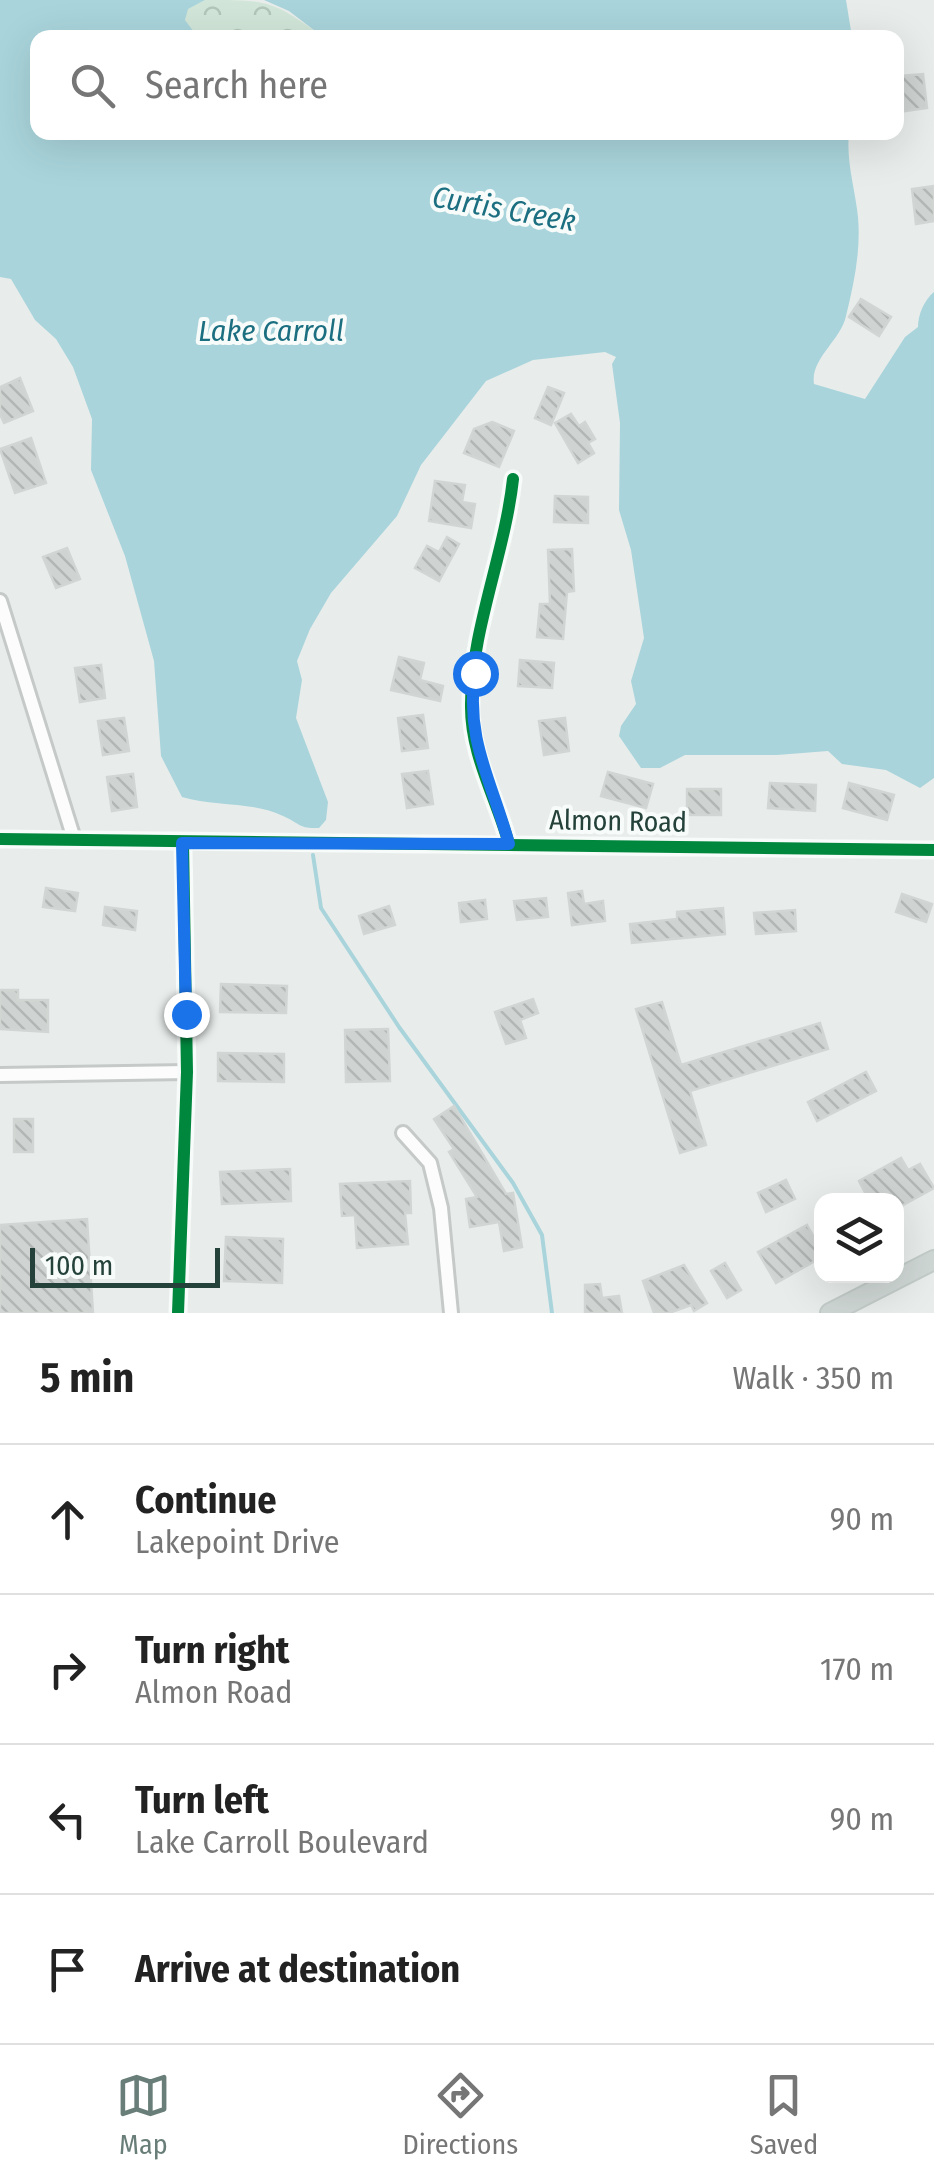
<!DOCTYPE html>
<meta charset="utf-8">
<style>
:root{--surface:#fff;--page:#f2f2f2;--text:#222;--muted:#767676;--line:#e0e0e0;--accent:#697e78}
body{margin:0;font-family:"Fira Sans Condensed",sans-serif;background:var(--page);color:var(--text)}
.controls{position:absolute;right:30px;bottom:30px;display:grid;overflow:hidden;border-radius:20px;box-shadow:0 10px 40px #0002}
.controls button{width:90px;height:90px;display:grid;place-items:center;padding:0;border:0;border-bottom:2px solid var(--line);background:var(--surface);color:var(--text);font:50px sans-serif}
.scale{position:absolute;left:30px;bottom:25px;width:190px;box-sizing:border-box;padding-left:10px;border:5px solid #24423a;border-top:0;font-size:28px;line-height:35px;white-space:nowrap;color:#24423a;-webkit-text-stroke:8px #f7fbf9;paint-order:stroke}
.stop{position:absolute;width:30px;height:30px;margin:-22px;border:8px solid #1a73e8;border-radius:50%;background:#fff}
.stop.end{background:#1a73e8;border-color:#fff;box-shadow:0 2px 10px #0008}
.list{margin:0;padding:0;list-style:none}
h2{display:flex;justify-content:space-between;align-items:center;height:130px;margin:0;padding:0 40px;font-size:42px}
h2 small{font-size:32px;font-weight:400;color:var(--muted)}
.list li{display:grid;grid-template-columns:65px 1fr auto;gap:30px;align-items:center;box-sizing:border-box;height:150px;padding:0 40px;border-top:2px solid var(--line)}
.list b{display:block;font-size:38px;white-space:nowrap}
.list p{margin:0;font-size:32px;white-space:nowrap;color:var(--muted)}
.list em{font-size:32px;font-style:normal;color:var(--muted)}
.icon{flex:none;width:55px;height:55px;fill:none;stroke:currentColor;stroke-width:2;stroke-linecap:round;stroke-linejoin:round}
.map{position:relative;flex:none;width:934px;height:1313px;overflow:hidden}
.search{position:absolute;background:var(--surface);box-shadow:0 10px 40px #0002;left:30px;right:30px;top:30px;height:110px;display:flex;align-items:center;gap:25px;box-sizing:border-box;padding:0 35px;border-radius:20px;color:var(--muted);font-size:38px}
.sheet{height:730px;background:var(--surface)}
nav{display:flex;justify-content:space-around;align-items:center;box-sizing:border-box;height:140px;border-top:2px solid var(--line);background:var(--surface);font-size:28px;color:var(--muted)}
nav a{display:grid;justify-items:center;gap:5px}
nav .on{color:var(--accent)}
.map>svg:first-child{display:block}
</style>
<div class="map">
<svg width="934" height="1313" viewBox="0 0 934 1313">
<defs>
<pattern id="forest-crowns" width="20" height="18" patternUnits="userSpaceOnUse" patternTransform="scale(2.5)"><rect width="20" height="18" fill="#d1e6d8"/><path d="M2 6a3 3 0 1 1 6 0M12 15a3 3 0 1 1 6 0" fill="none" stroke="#b3c6ba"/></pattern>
<pattern id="building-back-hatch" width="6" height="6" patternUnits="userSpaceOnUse" patternTransform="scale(2.5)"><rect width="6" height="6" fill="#cfd4d2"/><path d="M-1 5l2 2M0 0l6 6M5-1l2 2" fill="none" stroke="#b2b7b5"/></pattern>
</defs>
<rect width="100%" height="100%" fill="#e8edeb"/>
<path fill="url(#forest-crowns)" d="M205,0C268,0 272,0 323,37H198L185,20L187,9Z"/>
<g fill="#a9d4db">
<path d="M0,0H205L188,9L185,20L198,37L38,38V132L849,133C846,162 855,188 858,217C861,251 854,283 846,316C841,340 810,359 814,384L865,399L905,337L918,327C918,315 924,300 934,292V778L920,788L886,770L842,764L828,751L777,755H685L660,768H641L619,736L621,726L636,704L631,681L644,638L631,550L619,510L620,423L612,364L616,357L605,352L533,360L486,381L421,465L397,516L331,593L310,629L297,661L302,680L296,718L328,802L326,820L319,828C298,829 300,823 283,816C252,801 214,807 182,797L161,756L154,661L125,556L91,470L92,419L73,367L56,339L35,320L11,279L0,277Z"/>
<path d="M264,0H846L852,37H323L289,11Z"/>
</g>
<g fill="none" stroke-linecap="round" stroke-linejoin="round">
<path stroke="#a9d4db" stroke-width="4" d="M313,855L321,908L399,1027L513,1183L542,1235L552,1313"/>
</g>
<g fill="url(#building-back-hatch)" stroke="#d1d6d4" stroke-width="2.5">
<path d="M923,74L927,108L905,111L901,76Z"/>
<path d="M934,186V221L916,224L912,189Z"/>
<path d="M861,299L891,317L879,336L849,317Z"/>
<path d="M20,378L33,411L4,423L0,414V387Z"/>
<path d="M548,387L564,393L551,425L535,418Z"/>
<path d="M571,414L579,426L585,422L595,439L588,443L594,453L578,463L555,423Z"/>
<path d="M492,422L514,431L499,467L464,453L474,429Z"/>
<path d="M31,438L46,483L15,493L0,449Z"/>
<path d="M435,481L465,485L462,502L475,504L471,528L429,521Z"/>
<path d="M555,496L588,497V523L554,522Z"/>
<path d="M447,537L459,544L439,581L415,568L427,546L439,552Z"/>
<path d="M67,548L80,579L56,588L43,557Z"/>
<path d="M572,549L574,591L567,592L563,639L537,637L540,604H550L548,550Z"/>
<path d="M399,657L424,663L420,680L443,686L440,701L391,690Z"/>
<path d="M520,660L554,663L552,688L518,686Z"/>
<path d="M101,665L105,698L80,702L75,668Z"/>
<path d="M423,715L428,748L402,751L398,718Z"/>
<path d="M124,718L129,751L103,755L98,721Z"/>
<path d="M565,718L569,751L544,755L539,721Z"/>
<path d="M428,771L433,804L407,808L402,774Z"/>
<path d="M608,772L653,784L646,808L601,796Z"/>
<path d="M133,774L137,807L112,811L107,777Z"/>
<path d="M770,783L816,785L815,811L768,808Z"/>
<path d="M849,783L894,795L887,820L843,808Z"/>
<rect x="687" y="789" width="34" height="26"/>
<path d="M46,888L78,893L75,911L43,907Z"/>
<path d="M582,891L584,904L603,901L605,921L572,925L568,893Z"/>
<path d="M902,894L932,904L926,922L896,912Z"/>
<path d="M546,898L548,917L517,920L514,901Z"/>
<path d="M485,900L487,919L461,922L459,903Z"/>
<path d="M389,906L395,925L364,934L359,916Z"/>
<path d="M105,907L137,911L135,930L103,925Z"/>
<path d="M723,908L725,934L632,943L630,924L677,919V912Z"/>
<path d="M795,910L796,931L756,934L754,913Z"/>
<path d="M221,984L287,986L286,1013L220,1012Z"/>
<path d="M0,990H18V1000H48V1032L0,1029Z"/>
<path d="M533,999L538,1013L520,1020L526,1038L506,1044L495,1012Z"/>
<path d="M662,1002L681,1065L820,1023L828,1049L690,1091L706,1145L680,1153L636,1009Z"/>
<path d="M388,1029L390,1081L346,1082L345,1030Z"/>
<path d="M218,1053L284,1054V1082L218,1081Z"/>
<path d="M866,1072L876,1091L817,1121L808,1102Z"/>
<path d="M454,1106L506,1194L513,1193L522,1247L504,1251L499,1222L470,1227L466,1199L477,1197L449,1152L454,1149L434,1119Z"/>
<rect x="14" y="1119" width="19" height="33"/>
<path d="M901,1158L908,1170L920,1164L934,1188L896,1209V1200H869L859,1181Z"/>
<path d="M290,1169L291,1201L222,1204L220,1172Z"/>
<path d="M786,1180L795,1199L766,1212L758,1193Z"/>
<path d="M410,1181L411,1213H405L408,1244L357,1248L355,1215L342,1216L340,1184Z"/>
<path d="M87,1219L93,1313H0V1225Z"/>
<path d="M807,1225L822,1251V1257L776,1283L758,1252Z"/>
<path d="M226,1237L283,1239L282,1283L224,1281Z"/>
<path d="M725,1263L741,1290L727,1298L711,1271Z"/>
<path d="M684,1265L707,1303L694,1311L691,1305L669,1313H654L643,1281Z"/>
<path d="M600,1284L602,1298L619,1296L622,1313H585V1285Z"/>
</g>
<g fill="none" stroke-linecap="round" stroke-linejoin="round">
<g stroke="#c5cac8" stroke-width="18">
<g id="minor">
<path d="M0,601L74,839"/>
<path d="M0,839L934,850"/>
<path d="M509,844C496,797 470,754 471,704C471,631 505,553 513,479"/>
<path d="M0,1075L187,1072"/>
<path d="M403,1133L430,1163L441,1208L451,1313"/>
<path d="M178,1313L187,1072L183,843"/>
</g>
</g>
<g stroke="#c3ccc9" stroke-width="22">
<path id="major" d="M830,1313L934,1260"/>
</g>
<use href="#minor" stroke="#fcfcfc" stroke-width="12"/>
<use href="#major" stroke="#cfd7d5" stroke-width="18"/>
<g stroke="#f7fbf9" stroke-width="19">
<g id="cycleway">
<path d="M0,839L934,850"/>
<path d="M509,844C496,797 470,754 471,704C471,631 505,553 513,479"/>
<path d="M178,1313L187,1072L183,843"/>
</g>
</g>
<use href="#cycleway" stroke="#00873e" stroke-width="12"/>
</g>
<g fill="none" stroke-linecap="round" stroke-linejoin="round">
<path stroke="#1a73e8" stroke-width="12" d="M186,1014L182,843L509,844C492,781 465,740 475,673"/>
</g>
<g text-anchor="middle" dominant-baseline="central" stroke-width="8" stroke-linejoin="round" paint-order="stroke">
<g font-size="28" fill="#24423a" stroke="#f7fbf9">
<text transform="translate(618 821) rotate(1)">Almon Road</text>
</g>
<g font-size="30" font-style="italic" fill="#1c6f80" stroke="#f7fbf9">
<text transform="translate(504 209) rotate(10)">Curtis Creek</text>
<text x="271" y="331">Lake Carroll</text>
</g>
</g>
</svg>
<div class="controls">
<button><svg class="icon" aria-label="layers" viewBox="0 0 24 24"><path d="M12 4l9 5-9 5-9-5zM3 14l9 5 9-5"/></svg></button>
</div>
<div class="scale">100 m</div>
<div class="stop" style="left:475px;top:673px"></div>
<div class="stop end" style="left:186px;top:1014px"></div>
<div class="search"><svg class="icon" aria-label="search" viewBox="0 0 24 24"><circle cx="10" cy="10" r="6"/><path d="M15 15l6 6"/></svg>Search here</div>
</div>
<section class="sheet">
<h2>5 min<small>Walk · 350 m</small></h2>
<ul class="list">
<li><svg class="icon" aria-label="ahead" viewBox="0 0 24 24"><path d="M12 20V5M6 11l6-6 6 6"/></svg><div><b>Continue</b><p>Lakepoint Drive</p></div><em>90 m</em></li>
<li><svg class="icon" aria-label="right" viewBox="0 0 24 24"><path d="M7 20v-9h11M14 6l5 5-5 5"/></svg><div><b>Turn right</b><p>Almon Road</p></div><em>170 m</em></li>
<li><svg class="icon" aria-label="left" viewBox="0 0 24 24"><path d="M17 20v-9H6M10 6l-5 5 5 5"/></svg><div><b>Turn left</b><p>Lake Carroll Boulevard</p></div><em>90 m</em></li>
<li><svg class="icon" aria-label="arrive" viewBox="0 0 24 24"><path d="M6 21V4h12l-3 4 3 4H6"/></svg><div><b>Arrive at destination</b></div></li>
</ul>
</section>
<nav>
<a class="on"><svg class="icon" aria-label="map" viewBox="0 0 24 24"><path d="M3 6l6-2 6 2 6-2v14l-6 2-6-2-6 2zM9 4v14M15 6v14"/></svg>Map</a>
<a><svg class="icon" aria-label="directions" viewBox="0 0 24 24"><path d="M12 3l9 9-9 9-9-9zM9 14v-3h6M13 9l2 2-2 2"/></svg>Directions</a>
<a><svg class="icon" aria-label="saved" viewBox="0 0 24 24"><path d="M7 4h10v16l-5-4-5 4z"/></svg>Saved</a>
</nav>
